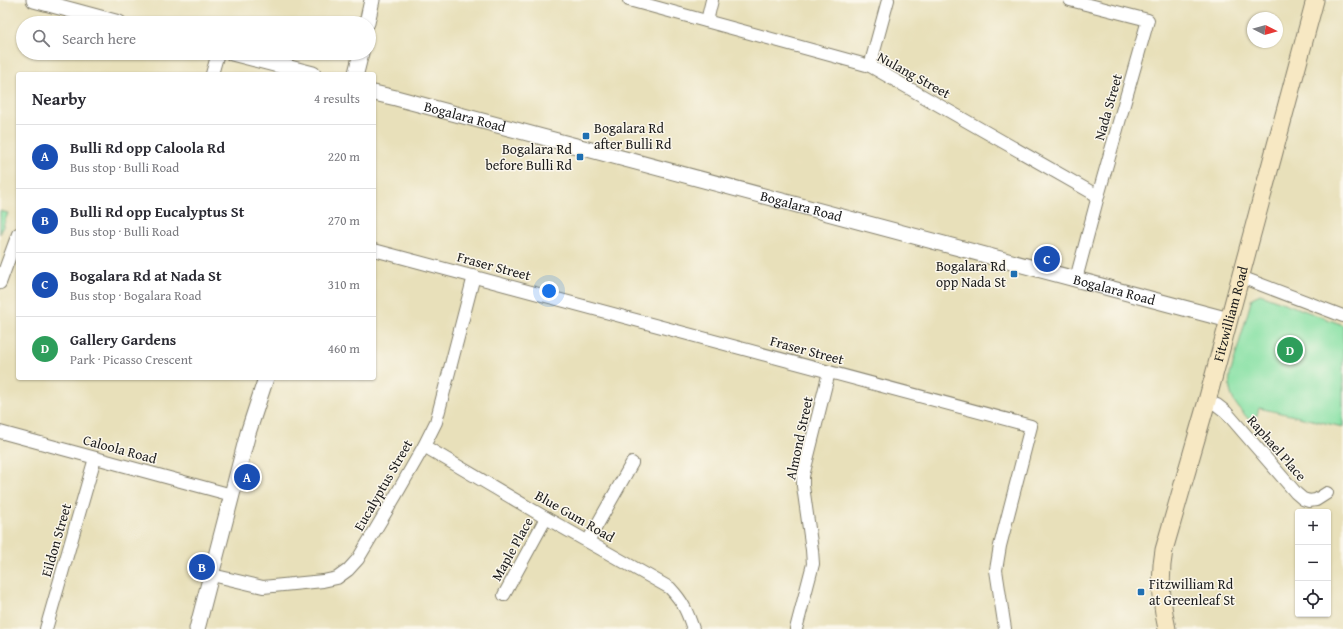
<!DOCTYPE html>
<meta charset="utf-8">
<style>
:root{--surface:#fff;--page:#f2f2f3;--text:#2b2b33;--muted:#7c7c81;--line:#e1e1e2;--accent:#ea580c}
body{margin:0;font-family:"Gentium Book Plus",serif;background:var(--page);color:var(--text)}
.controls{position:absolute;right:12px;bottom:12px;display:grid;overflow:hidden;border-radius:4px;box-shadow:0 1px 3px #0004}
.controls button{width:36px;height:36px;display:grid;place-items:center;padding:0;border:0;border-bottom:1px solid var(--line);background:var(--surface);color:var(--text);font:20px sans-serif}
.compass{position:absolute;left:1247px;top:12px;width:36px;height:36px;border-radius:50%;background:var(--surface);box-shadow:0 1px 3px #0004;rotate:96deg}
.you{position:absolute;left:549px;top:291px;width:14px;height:14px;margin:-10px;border:3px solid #fff;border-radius:50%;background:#1a73e8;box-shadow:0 0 0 6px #1a73e833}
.badge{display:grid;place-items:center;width:26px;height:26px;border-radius:50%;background:var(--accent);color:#fff;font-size:13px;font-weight:700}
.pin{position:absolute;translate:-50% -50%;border:2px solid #fff;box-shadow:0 1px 4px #0006}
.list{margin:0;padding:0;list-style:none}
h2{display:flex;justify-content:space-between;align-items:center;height:52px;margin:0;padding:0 16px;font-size:17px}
h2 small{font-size:13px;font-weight:400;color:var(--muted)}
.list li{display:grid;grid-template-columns:26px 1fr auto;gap:12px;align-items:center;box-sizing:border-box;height:64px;padding:0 16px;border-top:1px solid var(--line)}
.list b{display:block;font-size:15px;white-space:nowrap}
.list p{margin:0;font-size:13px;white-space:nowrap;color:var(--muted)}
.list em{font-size:13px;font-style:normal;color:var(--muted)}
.icon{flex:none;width:22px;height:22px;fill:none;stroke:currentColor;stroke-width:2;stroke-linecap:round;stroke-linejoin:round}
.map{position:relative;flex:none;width:1343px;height:629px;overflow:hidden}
.search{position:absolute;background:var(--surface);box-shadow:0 1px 3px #0004;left:16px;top:16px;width:360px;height:44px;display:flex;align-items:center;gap:10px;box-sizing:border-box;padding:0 14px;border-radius:22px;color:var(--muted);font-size:15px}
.panel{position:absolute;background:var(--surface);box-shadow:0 1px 3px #0004;left:16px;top:72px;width:360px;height:308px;border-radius:4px}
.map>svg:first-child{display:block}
</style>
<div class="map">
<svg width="1343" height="629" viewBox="0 0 1343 629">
<rect width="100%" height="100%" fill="#fbf7ec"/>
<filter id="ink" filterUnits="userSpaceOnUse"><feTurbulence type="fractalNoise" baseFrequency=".025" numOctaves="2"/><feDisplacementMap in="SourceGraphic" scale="8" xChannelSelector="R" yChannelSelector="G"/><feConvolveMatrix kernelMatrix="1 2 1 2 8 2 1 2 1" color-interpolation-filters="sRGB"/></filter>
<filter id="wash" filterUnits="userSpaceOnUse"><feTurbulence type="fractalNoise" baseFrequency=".012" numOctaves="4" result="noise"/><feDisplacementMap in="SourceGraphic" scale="16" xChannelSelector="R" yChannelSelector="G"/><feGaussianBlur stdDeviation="0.9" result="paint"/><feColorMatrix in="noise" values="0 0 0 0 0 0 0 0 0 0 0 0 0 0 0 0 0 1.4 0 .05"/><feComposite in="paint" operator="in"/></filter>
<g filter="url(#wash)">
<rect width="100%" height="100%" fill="#e8e0ba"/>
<g fill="#88e1a5" stroke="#527e60">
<path d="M0,211L8,213L0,234Z"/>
<path d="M1260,294L1343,325V427L1259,408L1254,425C1239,408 1227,400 1230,375L1252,298Z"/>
</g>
</g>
<g filter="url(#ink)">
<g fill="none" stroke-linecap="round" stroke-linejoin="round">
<g stroke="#827e6b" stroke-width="14">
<g id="minor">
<path d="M629,0L870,66L1098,196"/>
<path d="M1070,0L1148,20L1098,196L1076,279"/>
<path d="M707,21L712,0"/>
<path d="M870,66L888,0"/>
<path d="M212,74L218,53"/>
<path d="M374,250L1031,426L1000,546L996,570L1005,629"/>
<path d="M1241,277L1343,316"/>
<path d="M0,283L18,234"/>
<path d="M1207,401L1217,405L1226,412L1296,493L1303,499L1309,501L1316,500L1327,493"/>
<path d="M0,432L232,495"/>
<path d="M424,446L546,518L670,588C683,602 687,611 693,629"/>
<path d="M588,541L632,463"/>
<path d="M212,575L263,587L323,581L337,578L348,570L358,559L396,495L424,446L436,422L474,276"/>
<path d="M504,595L546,518"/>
<path d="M46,629L95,458"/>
<path d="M796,629L813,564L812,550L803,486V476L829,372"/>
</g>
</g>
<g stroke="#827e6b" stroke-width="17">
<g id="tertiary">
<path d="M34,0L119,23"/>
<path d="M367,23L372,0"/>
<path d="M232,53L313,74"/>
<path d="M356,73L361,53"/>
<path id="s1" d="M374,93L396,98L1229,320"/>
<path d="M197,629L248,433L266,378"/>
</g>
</g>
<g stroke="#827e6b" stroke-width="19">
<g id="secondary">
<path id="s2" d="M1167,629C1161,602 1159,577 1164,550L1207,401L1315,0"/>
</g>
</g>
<use href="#minor" stroke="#fff" stroke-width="12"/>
<use href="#tertiary" stroke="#fff" stroke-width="15"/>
<use href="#secondary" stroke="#f7e8c3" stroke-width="17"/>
</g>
</g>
<g fill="#1f6fb2" stroke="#fbf7ec" stroke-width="1.5">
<rect x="582" y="132" width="8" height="8" rx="2"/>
<rect x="576" y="153" width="8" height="8" rx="2"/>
<rect x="1010" y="270" width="8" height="8" rx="2"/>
<rect x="1137" y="588" width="8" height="8" rx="2"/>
</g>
<g text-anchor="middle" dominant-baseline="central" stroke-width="3" stroke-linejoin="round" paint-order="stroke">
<g font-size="14" fill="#1c1c1c" stroke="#fbf7ec">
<text transform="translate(914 75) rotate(29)">Nulang Street</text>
<text transform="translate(1108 107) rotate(-74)">Nada Street</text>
<text stroke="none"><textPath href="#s1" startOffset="94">Bogalara Road</textPath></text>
<text stroke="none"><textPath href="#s1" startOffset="442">Bogalara Road</textPath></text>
<text transform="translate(494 266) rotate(15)">Fraser Street</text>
<text stroke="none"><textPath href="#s1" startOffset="766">Bogalara Road</textPath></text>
<text stroke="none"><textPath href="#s2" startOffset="325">Fitzwilliam Road</textPath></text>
<text transform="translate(807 350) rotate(15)">Fraser Street</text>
<text transform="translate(799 438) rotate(-78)">Almond Street</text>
<text transform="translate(1277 448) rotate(49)">Raphael Place</text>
<text transform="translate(120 449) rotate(15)">Caloola Road</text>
<text transform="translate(383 485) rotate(-60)">Eucalyptus Street</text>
<text transform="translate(575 516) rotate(30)">Blue Gum Road</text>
<text transform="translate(56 540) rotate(-74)">Eildon Street</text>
<text transform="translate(512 549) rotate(-61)">Maple Place</text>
</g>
<g font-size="14" fill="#1c1c1c" stroke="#fbf7ec" text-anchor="start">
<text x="594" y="128">Bogalara Rd<tspan x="594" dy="16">after Bulli Rd</tspan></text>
<text x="572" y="149" text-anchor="end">Bogalara Rd<tspan x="572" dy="16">before Bulli Rd</tspan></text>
<text x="1006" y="266" text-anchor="end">Bogalara Rd<tspan x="1006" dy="16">opp Nada St</tspan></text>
<text x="1149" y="584">Fitzwilliam Rd<tspan x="1149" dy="16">at Greenleaf St</tspan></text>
</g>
</g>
</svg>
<div class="controls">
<button>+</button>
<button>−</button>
<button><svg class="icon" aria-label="locate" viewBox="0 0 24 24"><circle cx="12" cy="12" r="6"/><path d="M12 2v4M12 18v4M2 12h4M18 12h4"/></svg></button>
</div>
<svg class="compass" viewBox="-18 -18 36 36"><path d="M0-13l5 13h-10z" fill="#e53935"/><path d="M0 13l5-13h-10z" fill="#7c7c81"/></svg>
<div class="you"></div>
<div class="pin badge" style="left:247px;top:477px;background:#1a4fb4">A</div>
<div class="pin badge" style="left:202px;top:567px;background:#1a4fb4">B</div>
<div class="pin badge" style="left:1047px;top:259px;background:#1a4fb4">C</div>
<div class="pin badge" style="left:1290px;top:350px;background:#2e9e5b">D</div>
<div class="search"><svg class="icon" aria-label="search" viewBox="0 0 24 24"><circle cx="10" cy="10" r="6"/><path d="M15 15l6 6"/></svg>Search here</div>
<section class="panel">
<h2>Nearby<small>4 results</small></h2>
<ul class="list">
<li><span class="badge" style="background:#1a4fb4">A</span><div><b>Bulli Rd opp Caloola Rd</b><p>Bus stop · Bulli Road</p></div><em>220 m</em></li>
<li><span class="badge" style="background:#1a4fb4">B</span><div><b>Bulli Rd opp Eucalyptus St</b><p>Bus stop · Bulli Road</p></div><em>270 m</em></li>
<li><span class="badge" style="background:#1a4fb4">C</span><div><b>Bogalara Rd at Nada St</b><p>Bus stop · Bogalara Road</p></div><em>310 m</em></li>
<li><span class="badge" style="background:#2e9e5b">D</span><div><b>Gallery Gardens</b><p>Park · Picasso Crescent</p></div><em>460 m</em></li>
</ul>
</section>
</div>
